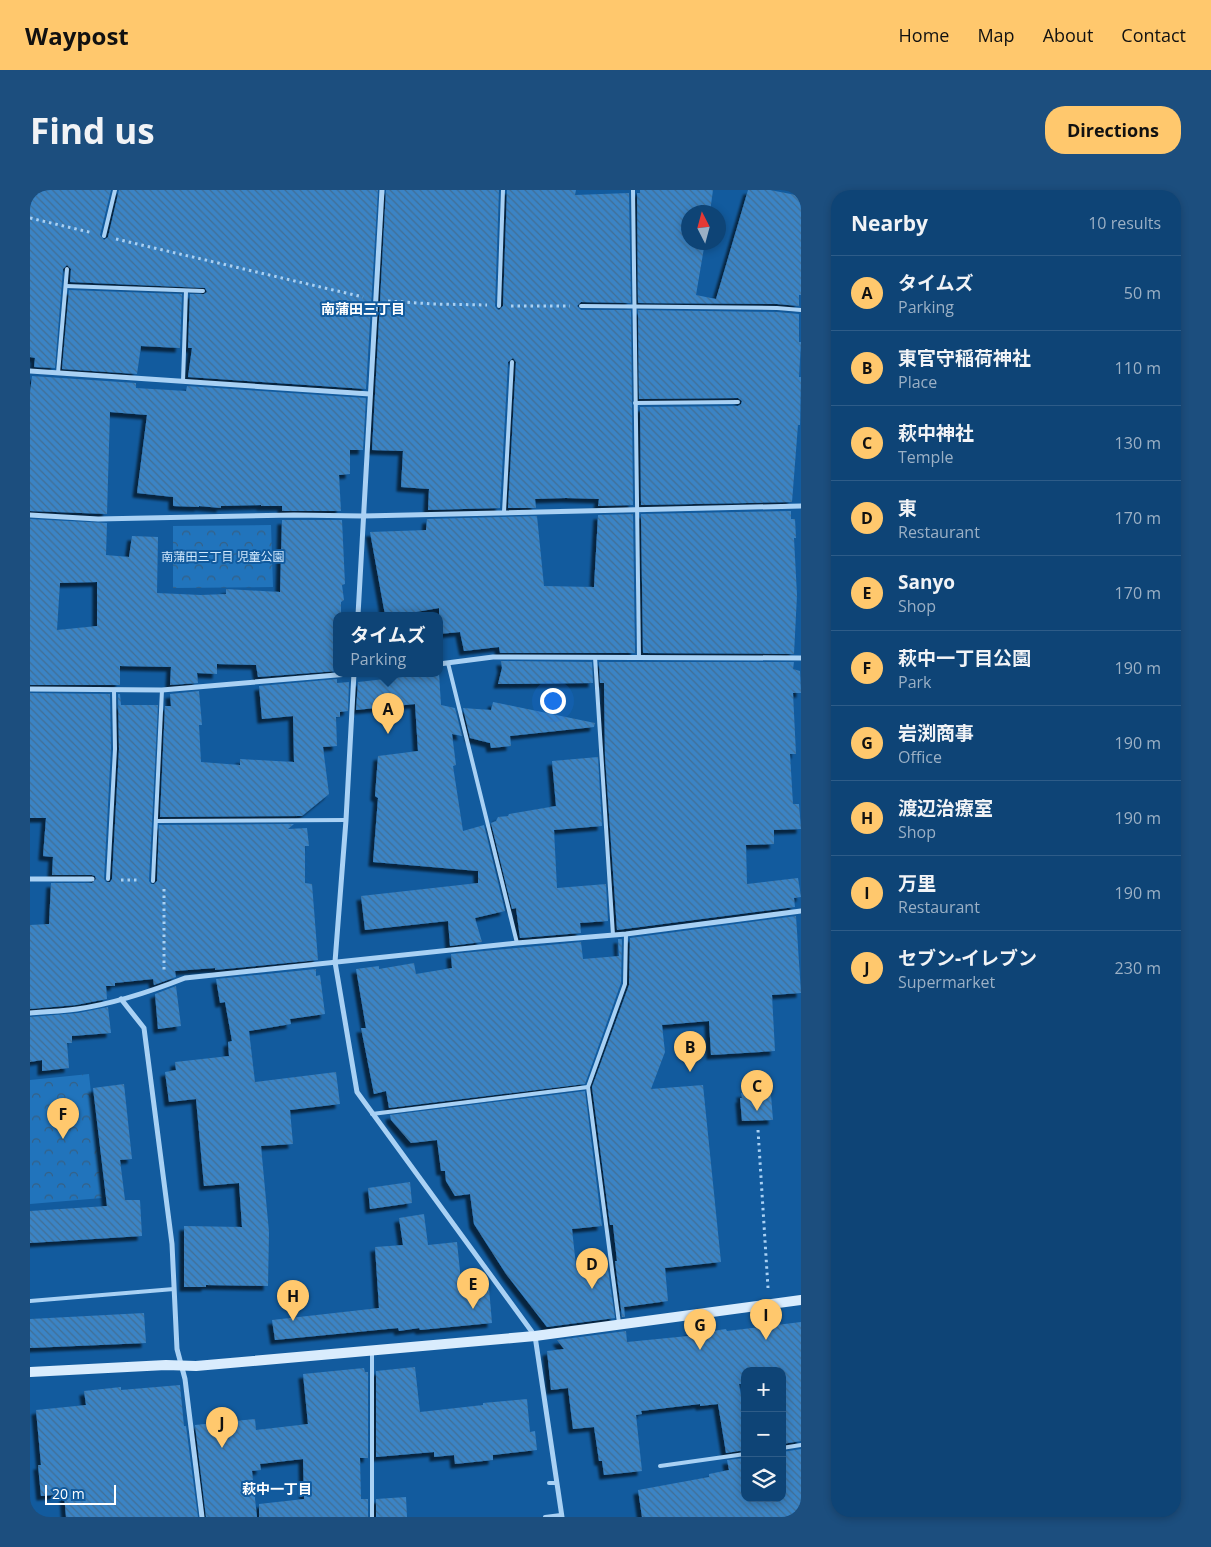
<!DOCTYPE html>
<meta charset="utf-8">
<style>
:root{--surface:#0e4476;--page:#1c4e7e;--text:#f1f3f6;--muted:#9bb0c5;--line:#2e5c88;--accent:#ffc86d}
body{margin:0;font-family:"Open Sans","Noto Sans JP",sans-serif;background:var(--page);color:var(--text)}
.controls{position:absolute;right:15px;bottom:15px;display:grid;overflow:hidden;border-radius:10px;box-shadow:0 2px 8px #0003}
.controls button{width:45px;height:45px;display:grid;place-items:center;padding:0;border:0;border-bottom:1px solid var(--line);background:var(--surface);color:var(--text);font:25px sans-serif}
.compass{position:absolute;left:651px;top:15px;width:45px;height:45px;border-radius:50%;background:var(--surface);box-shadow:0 2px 8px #0003;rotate:354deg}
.scale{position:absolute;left:15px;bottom:12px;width:71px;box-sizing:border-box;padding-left:5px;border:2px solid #fff;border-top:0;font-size:14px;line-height:18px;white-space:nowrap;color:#fff;-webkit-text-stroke:4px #125b9e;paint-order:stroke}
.you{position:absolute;left:522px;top:510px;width:18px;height:18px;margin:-12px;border:4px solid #fff;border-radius:50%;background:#1a73e8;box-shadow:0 0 0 8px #1a73e833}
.badge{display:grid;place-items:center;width:32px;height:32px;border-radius:50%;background:var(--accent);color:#111;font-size:16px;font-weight:700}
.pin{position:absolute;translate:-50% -41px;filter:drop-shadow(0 1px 2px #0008)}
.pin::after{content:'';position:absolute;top:26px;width:18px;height:15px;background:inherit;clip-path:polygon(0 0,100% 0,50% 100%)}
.popup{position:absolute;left:303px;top:422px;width:110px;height:65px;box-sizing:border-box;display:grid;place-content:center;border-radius:10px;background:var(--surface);filter:drop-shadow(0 1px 4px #0005);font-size:16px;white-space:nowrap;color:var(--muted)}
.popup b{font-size:19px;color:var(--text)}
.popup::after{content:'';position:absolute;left:50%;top:100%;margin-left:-10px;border:10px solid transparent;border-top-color:var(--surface)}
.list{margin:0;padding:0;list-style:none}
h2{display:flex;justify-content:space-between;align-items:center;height:65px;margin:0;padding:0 20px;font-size:21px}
h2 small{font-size:16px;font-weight:400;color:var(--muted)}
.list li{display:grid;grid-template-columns:32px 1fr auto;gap:15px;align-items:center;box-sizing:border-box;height:75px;padding:0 20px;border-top:1px solid var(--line)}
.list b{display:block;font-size:19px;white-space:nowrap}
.list p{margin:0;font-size:16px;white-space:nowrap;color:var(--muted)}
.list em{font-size:16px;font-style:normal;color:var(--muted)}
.icon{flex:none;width:28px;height:28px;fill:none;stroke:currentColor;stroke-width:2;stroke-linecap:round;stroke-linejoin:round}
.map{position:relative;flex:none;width:771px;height:1327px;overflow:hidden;border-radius:20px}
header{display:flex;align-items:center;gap:30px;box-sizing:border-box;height:70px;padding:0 25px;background:var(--accent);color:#111}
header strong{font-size:24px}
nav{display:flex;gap:28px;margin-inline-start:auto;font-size:18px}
.intro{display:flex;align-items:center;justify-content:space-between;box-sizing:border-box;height:120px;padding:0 30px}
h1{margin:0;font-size:35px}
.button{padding:12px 22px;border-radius:20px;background:var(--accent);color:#111;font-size:18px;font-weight:700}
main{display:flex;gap:30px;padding:0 30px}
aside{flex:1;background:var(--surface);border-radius:20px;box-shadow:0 2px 8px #0003}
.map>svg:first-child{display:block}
</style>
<header>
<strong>Waypost</strong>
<nav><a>Home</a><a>Map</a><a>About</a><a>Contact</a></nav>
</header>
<div class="intro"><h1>Find us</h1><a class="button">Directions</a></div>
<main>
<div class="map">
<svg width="771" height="1327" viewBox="0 0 771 1327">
<defs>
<pattern id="park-crowns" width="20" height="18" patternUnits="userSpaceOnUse" patternTransform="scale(1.25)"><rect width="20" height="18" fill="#2174bc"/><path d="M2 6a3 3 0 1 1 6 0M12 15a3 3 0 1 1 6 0" fill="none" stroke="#366084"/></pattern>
<pattern id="building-back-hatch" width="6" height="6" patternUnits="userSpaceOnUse" patternTransform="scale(1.25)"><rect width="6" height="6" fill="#3b84c5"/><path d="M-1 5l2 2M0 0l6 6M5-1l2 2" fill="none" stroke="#426e95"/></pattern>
<filter id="shadow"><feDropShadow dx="-4.5" dy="4.5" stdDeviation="1" flood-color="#0009"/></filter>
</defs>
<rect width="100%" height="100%" fill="#125b9e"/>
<g fill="url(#park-crowns)">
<path d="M241,335L243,397L143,398V336Z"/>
<path d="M59,884L72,1008L0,1014V890Z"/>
</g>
<g fill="url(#building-back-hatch)" fill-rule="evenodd" filter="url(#shadow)">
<path d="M0,0H81L70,45L74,50L78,47L89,0H348L336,199L158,187L162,158H158L160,104H174L177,102L175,98L40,92L41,79L37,75L33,79L25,178L4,177L5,168L0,167Z"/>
<path d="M356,0H469L465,116L467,119L469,120L473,116L477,0H546L545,5L599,3L601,113L551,112L547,116L551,120H601L603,315L568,316L569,309L536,308L505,309L506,318H478L486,172L483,168L478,172L470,318L398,320L399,299L371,297L373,261L342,260Z"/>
<path d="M610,0H683L680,22H658V52H675L666,105L686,109L718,0H740L771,6V105H769V116L747,114L608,113L607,3H610Z"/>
<path d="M39,100L152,104L150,158L111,156L107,184L32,179Z"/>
<path d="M608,120L747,122L769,124V152H771L769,187H771L770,235H768L762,312L611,315L610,217L708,216L711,214L712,211L708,208L609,209Z"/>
<path d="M2,186L106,193V198L156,201L157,196L336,208L333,260H320V284L309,285L311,321H252V316H231V315L191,316V318L169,316V317L143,316V307L107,303L117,225L80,222L77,324L0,321V202Z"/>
<path d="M761,321V329H765L766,348H764L767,405L764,464L613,463L611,324Z"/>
<path d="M603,324L605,463H470L469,457L434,461L430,442L409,444V418L369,425H355L340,342L396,340L397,329L507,326L514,396L564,397L568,325Z"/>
<path d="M0,329L77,333L76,365L99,367L102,346L128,347L127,403L171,405L196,404V399L250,402L252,330H312L315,394L312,395L314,410L311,412V424H307V481L228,487L226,475L187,474V484L167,483L168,493L140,495L141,477L90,476V495H0ZM67,392V436L27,440L30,393Z"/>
<path d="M471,471L562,472L563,493L468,494L472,478Z"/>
<path d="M569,472H764L763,479L770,481L771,503H763L766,564H760L763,614H769L771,639L744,640V654L716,655L717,694L768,688L771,707L764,708L765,717L587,740L575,566L574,496V493H570Z"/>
<path d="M409,483L411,515L425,518L432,546L422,544L426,575L423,576L433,641L454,635L475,721L445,728L452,752L420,756L418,731L335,740L331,706L448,693V681L343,672L348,608L345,606L348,566L388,561L385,514L326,520L328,492Z"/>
<path d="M307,489V493L319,492L318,521L310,522V527H306L307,556L293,557L299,604L272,626L130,627L135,516H141L140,504L169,501L172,535H169L171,572L210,575V569L264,572L263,526L232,529L229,496Z"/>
<path d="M0,503L80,504L81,559L74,689L76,692H80L82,689L89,559L88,504H90L91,515H128L119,691L121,694H124L127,691L129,635L264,634L258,639L277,638L279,656H275V693L282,694L288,770L185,780V778L145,781L146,787L124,795L123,789L85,793V796H76L77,809L46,815L0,819V735L19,734L21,693H62L66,689L65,686L62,685H22L23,667L13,666L16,628H0Z"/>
<path d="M463,512L565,533L564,537L480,546L481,556L461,558L460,553L440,548L433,518L461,520Z"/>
<path d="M568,567L572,636L524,640L527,698L576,694L578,731L550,733L551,743L490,748L486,718L482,719L461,633L466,631L468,627L478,626L479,624L526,616L522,571Z"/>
<path d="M766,726L771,803L742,805L745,861L681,865L679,831L632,835L635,862L621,899L673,895L691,1072L635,1078L638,1111L594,1117L595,1127H592L585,1071H587L583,1035H580L562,897L599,795L600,748Z"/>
<path d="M588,749H592L591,793L555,894L359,918L356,901L344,904L331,838H336L326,779L349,776V779L384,773L386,784L422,778L421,764L551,752L553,769L589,766Z"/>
<path d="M286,779V786L290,785L295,824L260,829L261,834L219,841L225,892L306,882L310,914L260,920L263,954L231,956L239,1042L238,1096L176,1095V1097H154V1036L212,1037L209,993L174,996L166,909L139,912L135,882L146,880L145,872L199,866L198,852L202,851L195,812L190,813L186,789Z"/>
<path d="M146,796L151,836L128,839L125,804Z"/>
<path d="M78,817L81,843L42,846V853H37L39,878L12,881V870L0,872V827L48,823Z"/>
<path d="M94,894L102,969L90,970L95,1010H110L112,1046L0,1053V1021L77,1016L63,898Z"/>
<path d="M555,901L572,1036L542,1039L546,1076L577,1072L585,1128L517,1137L476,1084L444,1034L440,1004L425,1006L416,991L415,981H411L407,950L381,953L361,930L360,925Z"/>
<path d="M735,902V905H741L743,930L712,931L710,908H712L711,903Z"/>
<path d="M380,992L382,1013L340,1019L338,998Z"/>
<path d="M394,1024L398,1055L427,1052L432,1101L459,1098L462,1133L390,1140L389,1138L369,1141L368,1138L245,1150L242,1130L349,1118L345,1057L373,1055L369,1028Z"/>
<path d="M114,1123L116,1153L0,1158V1129Z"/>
<path d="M771,1132V1251L752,1254V1181H715V1194H709L715,1230V1260L696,1263L688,1214L670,1216V1214L611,1221L612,1224L606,1225L612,1281L574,1285L572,1271H569L564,1237L543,1239L538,1198L521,1200L517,1161L534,1159L527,1150L596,1141L597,1152L658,1146V1142L676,1140V1142L696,1139L697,1141Z"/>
<path d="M385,1177L390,1222L453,1215V1213L497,1209L500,1242L505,1241L507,1260L463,1265V1270L425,1274L424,1265L404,1267V1262L346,1267V1181Z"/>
<path d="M334,1178L335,1182H338V1268H330L331,1309H338V1327H229V1314L274,1309L273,1269L230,1274L231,1280L222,1281L227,1327H176L165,1235L225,1229L226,1240L278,1234L273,1184Z"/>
<path d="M150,1195L154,1236H156L168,1327H36L34,1304L11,1306L8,1275H11L6,1220L56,1215L54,1201L91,1197V1200Z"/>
<path d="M771,1259V1327H612L608,1300L679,1287V1284L699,1280L697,1270L715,1268V1308H752V1262Z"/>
<path d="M376,1307L377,1327H346V1309Z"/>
</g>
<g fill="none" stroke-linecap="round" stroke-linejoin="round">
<g stroke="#a9d1f4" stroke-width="3" stroke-dasharray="2.5 4" stroke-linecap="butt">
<path d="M0,28L63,43"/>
<path d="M86,49L333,107"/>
<path d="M358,111L403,114L457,115"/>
<path d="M481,116H540"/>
<path d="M91,690H110"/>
<path d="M134,699V781"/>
<path d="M728,940L738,1098"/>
</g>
<g stroke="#a9d1f4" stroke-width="4">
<path d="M603,0L609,468"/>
<path d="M74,46L85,0"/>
<path d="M36,96L173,101"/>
<path d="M469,116L473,0"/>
<path d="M551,116L747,118L771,120"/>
<path d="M28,183L37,79"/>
<path d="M153,191L156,101"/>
<path d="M605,213L708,212"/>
<path d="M474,322L482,172"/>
<path d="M565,467L583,745"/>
<path d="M418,473L487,753"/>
<path d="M127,631L316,630"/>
<path d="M78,689L85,559L84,501"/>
<path d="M123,691L132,500"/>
<path d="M342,924L558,897"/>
<path d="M0,1111L144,1099"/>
<path d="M589,1133L558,897L595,794L596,744"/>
<path d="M752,1258L771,1255"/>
<path d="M630,1276L715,1264"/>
<path d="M519,1293H527"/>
<path d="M342,1327V1162"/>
<path d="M515,1327L531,1325"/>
</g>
<g stroke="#a9d1f4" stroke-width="5">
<path d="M0,181L340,204"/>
<path d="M0,325L68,329L264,325L333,326L771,316"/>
<path d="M328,425L352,0"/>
<path d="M409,474L463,467L771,468"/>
<path d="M324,483L316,630L305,772L327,902L505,1146L532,1327"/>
<path d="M0,499L132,500L330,483"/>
<path d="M0,689H62"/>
<path d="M91,809L114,838L142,1054L147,1159L155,1189L172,1327"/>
<path d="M0,823C15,822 31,821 47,819C82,814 122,801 155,788L487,753L596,744L771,721"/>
</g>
<path stroke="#d9ecfd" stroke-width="10" d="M0,1182L136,1175L166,1176L505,1146L771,1110"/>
</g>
<g text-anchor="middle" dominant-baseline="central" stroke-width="4" stroke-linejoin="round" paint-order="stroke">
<g font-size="12" fill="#d2e9fe" stroke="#125b9e">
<text x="193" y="366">南蒲田三丁目 児童公園</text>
</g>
<g font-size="14" font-weight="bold" fill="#fff" stroke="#125b9e">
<text x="333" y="118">南蒲田三丁目</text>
<text x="247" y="1298">萩中一丁目</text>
</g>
</g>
</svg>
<div class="controls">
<button>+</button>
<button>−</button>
<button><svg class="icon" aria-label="layers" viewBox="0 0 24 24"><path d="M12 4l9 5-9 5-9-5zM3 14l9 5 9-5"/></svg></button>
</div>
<svg class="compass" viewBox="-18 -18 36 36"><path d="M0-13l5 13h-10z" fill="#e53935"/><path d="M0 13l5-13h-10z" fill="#9bb0c5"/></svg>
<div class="scale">20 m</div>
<div class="you"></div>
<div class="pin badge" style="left:358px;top:544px">A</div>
<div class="popup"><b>タイムズ</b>Parking</div>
<div class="pin badge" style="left:660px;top:882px">B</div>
<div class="pin badge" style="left:727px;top:921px">C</div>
<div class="pin badge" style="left:562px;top:1099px">D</div>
<div class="pin badge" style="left:443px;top:1119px">E</div>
<div class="pin badge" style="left:33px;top:949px">F</div>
<div class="pin badge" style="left:670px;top:1160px">G</div>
<div class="pin badge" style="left:263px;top:1131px">H</div>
<div class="pin badge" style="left:736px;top:1150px">I</div>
<div class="pin badge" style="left:192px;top:1258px">J</div>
</div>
<aside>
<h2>Nearby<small>10 results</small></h2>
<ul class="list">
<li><span class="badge">A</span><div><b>タイムズ</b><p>Parking</p></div><em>50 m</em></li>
<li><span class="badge">B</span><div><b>東官守稲荷神社</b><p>Place</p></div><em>110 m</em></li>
<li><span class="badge">C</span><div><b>萩中神社</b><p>Temple</p></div><em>130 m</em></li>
<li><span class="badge">D</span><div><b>東</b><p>Restaurant</p></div><em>170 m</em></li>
<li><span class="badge">E</span><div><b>Sanyo</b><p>Shop</p></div><em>170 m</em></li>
<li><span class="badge">F</span><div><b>萩中一丁目公園</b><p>Park</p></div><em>190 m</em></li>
<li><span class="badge">G</span><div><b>岩渕商事</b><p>Office</p></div><em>190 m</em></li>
<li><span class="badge">H</span><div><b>渡辺治療室</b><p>Shop</p></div><em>190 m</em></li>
<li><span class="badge">I</span><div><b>万里</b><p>Restaurant</p></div><em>190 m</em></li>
<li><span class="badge">J</span><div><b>セブン-イレブン</b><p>Supermarket</p></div><em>230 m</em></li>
</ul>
</aside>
</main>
